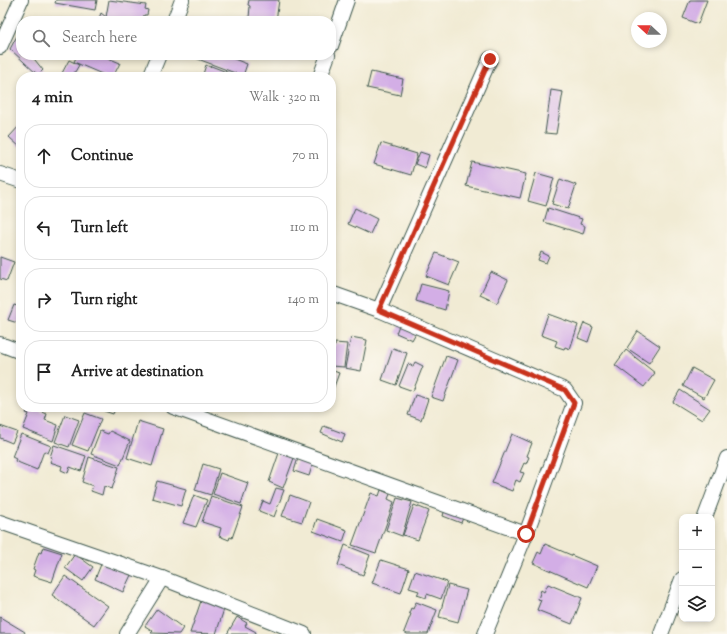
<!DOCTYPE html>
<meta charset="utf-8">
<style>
:root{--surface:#fff;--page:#f2f2f2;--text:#222;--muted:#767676;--line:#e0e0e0}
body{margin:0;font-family:"Sorts Mill Goudy",serif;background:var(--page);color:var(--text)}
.controls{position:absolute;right:12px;bottom:12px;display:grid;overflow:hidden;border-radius:8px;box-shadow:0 2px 6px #0003}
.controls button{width:36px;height:36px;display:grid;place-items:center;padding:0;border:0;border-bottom:1px solid var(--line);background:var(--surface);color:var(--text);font:20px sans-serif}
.compass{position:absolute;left:631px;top:12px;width:36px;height:36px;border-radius:50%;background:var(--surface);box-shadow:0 2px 6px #0003;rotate:292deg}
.stop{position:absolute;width:12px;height:12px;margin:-9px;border:3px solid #c8321e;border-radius:50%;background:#fff}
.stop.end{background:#c8321e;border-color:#fff;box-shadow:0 1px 4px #0008}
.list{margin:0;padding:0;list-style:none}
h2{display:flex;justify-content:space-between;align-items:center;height:52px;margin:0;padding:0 16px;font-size:17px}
h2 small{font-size:13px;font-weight:400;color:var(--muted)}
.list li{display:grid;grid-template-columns:26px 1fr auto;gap:12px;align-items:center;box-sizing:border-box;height:64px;margin:0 8px 8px;padding:0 8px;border:1px solid var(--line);border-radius:16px}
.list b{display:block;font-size:15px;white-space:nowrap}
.list em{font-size:13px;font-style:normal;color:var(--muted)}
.icon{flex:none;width:22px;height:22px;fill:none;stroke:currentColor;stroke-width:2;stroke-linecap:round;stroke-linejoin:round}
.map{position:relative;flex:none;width:727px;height:634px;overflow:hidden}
.search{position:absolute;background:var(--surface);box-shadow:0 2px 6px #0003;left:16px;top:16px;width:320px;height:44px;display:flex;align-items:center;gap:10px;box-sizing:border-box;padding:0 14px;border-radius:16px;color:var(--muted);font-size:15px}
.panel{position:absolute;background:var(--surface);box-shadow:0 2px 6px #0003;left:16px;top:72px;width:320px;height:340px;border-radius:16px}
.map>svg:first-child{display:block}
</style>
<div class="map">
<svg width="727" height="634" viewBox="0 0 727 634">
<rect width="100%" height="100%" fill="#fbf7ec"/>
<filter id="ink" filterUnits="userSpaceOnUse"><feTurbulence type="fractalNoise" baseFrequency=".025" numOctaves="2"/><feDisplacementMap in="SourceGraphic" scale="8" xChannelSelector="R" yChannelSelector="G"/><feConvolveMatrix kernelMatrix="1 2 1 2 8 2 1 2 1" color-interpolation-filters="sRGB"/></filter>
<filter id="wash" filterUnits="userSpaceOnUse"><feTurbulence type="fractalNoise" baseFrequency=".012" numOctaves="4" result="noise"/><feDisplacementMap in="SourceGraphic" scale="16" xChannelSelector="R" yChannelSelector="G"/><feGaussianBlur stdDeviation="0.9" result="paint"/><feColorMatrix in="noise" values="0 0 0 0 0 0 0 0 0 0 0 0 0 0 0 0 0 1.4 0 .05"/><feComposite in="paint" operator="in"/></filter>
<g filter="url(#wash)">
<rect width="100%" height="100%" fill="#f1ebd4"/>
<g id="blocks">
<g fill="#d3aee6">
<path d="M56,0H97L95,10L55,3Z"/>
<path d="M109,0L146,5L145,9L148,10L147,15H144L143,21H98L101,13L106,17Z"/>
<path d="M249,0H279L276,21L249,18L250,6L248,5Z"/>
<path d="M690,0H707L698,24L683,18Z"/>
<path d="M17,36L21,41V55H31L43,70L38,75L10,49Z"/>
<path d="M77,55H101L120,63L113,77H109L74,62Z"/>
<path d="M191,55H224L247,64L243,76L190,56Z"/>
<path d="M69,60L79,65L72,77L61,75Z"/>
<path d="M206,65L210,67L211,66L237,76L236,77H207L203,74Z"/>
<path d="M371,72L403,79L400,95L367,88Z"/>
<path d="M551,90L563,92L556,134L545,133Z"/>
<path d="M21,124V148L9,137Z"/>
<path d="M381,143L417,154L411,175L374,164Z"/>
<path d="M420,152L429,155L425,168L415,164Z"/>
<path d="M472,162L526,174L520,198L466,186Z"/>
<path d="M536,173L554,178L546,206L528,201Z"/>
<path d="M560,179L576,185L568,209L552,204Z"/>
<path d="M355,208L377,219L370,234L348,224Z"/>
<path d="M548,208L582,219L580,224L585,226L583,234L544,222Z"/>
<path d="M541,252L549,256L546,263L538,260Z"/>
<path d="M436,253L459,262L449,285L426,276Z"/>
<path d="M0,257L14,262L7,281L0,279Z"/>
<path d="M491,272L508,280L497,303L480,295Z"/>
<path d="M421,284L449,291L445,310L416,301Z"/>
<path d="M14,305L21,307V324L8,320Z"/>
<path d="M548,314L578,325L570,349L565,347L564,349L555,346L557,341L541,335Z"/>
<path d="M400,323L417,331L412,340L396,333Z"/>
<path d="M584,323L593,327L588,342L578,338Z"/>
<path d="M638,331L660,346L649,363L627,348Z"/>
<path d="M351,337L367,340L361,371L345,368Z"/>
<path d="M335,343L347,344L344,367L331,366V345L335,346Z"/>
<path d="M393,348L407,353L396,385L382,380Z"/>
<path d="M626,350L655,373L644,387L615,365Z"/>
<path d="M446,356L458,360L443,401L431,397Z"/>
<path d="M415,362L423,366L413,391L399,386L408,364L413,366Z"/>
<path d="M692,368L714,380L704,398L683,386Z"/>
<path d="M331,370L339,373L331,395Z"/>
<path d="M680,390L710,409L702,420L673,402Z"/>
<path d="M415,395L428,399L421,420L408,415Z"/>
<path d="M29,407H40L38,410L47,414L45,420L58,425L53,441L23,429L29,414L26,413Z"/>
<path d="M106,407H116L113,414L104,411Z"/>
<path d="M85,413L101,419L88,451L72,445Z"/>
<path d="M65,415L79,420L69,447L55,442Z"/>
<path d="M138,421L163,429L152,466L127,458Z"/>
<path d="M0,426L17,432L12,443L0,438Z"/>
<path d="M324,426L345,434L342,442L321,433Z"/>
<path d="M100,431L108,434L110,431L130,441L120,465L91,454Z"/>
<path d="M21,434L51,446L48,453L44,451L37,470L15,461L16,459L12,457Z"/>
<path d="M512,434L532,443L527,456L529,457L526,464L524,463L520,472L524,473L520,482L516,480L512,491L492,483Z"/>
<path d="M54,445L86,456L81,471L70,467L68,473L61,470L62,466L50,462L52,458L50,457Z"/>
<path d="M279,453L294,458L283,488L269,482Z"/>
<path d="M89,457L119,467L112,489L104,486L102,495L91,491L93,486L82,482Z"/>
<path d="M298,458L313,463L309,476L294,471Z"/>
<path d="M203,464L219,469L211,495L195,490Z"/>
<path d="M220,473L248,483L241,504L213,494Z"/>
<path d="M157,481L186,489L181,506L152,498Z"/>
<path d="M276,488L284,490L274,517L259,511L263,501L270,504Z"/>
<path d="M381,490L390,494L388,499L394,502L376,553L352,545L371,493L379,496Z"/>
<path d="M194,495L207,500L196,527L183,523Z"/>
<path d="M290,495L309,502L302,522L282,516Z"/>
<path d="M211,496L243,507L232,538L230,537L229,540L219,536L221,528L202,522Z"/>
<path d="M397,498L412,502L402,536L386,530Z"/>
<path d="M414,505L429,511L418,540L403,535Z"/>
<path d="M445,509L464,515L461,523L443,516Z"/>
<path d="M317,519L347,530L343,542L313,531Z"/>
<path d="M545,544L597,566L588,587L533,563L538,552L541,554Z"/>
<path d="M345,545L370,555L363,575L338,565Z"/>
<path d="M43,547L62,553L52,582L33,576L35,570L33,569L39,552L41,553Z"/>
<path d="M75,554L93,567L83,581L65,568Z"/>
<path d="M381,560L409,569L401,593L372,583Z"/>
<path d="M102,562L131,575L123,592L95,579Z"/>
<path d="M415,571L447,582L441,599L427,594L426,598L417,595L419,591L409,588Z"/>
<path d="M65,576L108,606L94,625L52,595Z"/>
<path d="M548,584L582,598L572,624L537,610L541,600L538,599L541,590L544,592Z"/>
<path d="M448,585L467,590L458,622L439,617Z"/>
<path d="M202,598L225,606L216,634L190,633Z"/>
<path d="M416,602L437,610L428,634H407L404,632L411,614L409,613L411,608L413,609Z"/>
<path d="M157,609L183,628L179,634L151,633L153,631L145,626Z"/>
<path d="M0,617L25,632L24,634H0Z"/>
<path d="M237,617L247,623L245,626L256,632L255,634H227Z"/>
</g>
</g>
</g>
<g filter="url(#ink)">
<use href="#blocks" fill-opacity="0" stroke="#3e574c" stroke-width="1"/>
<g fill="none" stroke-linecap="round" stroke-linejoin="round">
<g stroke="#3e574c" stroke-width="16">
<g id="minor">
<path d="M174,21L182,0"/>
<path d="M331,46L347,0"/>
<path d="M0,47L21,0"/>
<path d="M150,77L159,55"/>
<path d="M320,77L328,55"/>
<path d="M0,174L21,181"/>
<path d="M331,293L379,310L565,390L574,403L526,534"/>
<path d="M379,310L490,59"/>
<path d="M0,344L21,352"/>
<path d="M173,407L526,534L485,634"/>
<path d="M705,517L727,458"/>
<path d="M0,522L162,578L304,634"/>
<path d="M127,634L162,578"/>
<path d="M661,634L682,579"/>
</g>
</g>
<use href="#minor" stroke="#fff" stroke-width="14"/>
</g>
</g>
<g fill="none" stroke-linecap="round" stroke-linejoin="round" filter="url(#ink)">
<path stroke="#c8321e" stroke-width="5" d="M490,59L379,310L565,390L574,403L526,534"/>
</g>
</svg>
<div class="controls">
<button>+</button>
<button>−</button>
<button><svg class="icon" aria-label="layers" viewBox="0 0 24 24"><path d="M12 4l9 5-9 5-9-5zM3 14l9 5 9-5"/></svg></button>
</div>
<svg class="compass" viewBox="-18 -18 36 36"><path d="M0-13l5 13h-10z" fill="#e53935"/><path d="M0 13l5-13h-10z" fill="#767676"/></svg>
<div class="stop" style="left:526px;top:534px"></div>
<div class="stop end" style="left:490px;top:59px"></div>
<div class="search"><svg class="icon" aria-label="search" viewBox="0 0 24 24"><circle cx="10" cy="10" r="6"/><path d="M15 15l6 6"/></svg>Search here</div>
<section class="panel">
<h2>4 min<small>Walk · 320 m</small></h2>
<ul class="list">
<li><svg class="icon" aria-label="ahead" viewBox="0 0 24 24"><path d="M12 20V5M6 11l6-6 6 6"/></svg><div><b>Continue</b></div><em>70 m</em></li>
<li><svg class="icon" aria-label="left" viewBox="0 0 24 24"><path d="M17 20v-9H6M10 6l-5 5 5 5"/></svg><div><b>Turn left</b></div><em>110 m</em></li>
<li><svg class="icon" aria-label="right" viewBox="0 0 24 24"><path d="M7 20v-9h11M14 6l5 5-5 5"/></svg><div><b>Turn right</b></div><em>140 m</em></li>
<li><svg class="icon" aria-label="arrive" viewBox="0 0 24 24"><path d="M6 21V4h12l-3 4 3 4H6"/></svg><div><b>Arrive at destination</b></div></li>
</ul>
</section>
</div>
